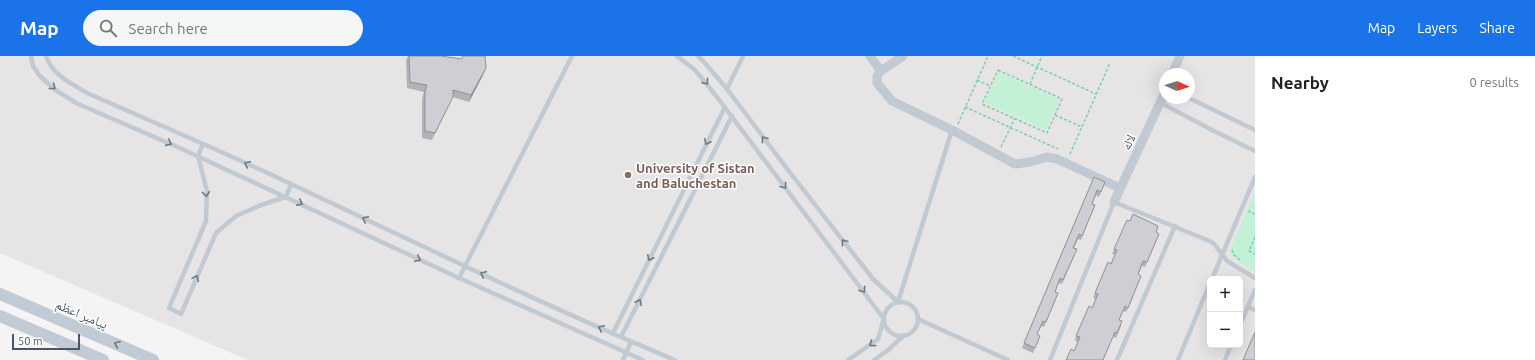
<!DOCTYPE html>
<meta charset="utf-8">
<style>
:root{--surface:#fff;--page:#f6f6f6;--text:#202124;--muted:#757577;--line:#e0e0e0;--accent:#1a73e8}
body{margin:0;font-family:Ubuntu,"Noto Naskh Arabic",sans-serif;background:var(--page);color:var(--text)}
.controls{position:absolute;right:12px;bottom:12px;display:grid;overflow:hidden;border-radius:6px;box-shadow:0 4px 16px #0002}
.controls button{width:36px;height:36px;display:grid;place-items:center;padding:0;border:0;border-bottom:1px solid var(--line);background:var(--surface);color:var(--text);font:20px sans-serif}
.compass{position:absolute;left:1159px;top:12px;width:36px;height:36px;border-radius:50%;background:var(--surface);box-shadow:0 4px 16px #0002;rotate:93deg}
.scale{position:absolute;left:12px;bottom:10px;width:68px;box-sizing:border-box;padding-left:4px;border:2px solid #4a5661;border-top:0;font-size:11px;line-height:14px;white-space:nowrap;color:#4a5661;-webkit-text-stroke:3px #fff;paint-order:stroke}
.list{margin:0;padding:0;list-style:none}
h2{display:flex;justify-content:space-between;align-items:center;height:52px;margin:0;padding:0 16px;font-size:17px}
h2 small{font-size:13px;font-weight:400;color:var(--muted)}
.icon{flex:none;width:22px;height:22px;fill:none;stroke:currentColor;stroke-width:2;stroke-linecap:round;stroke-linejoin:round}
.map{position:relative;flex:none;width:1255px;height:304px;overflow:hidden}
header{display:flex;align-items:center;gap:24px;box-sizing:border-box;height:56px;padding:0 20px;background:var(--accent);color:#fff}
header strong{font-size:19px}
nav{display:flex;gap:22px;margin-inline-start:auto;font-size:14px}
.search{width:280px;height:36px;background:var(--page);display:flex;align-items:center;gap:10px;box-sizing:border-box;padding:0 14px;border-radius:22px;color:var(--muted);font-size:15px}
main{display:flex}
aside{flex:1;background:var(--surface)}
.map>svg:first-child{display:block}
</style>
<header>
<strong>Map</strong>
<div class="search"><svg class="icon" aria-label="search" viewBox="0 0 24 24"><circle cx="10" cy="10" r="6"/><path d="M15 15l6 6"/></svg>Search here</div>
<nav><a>Map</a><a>Layers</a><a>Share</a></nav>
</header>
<main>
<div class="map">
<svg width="1255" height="304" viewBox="0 0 1255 304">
<rect width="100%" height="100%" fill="#f5f3f3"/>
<path fill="#e6e4e5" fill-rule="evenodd" d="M0,0H1255V304H248L0,197ZM1165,18H1189V42H1165ZM1210,223H1240V289H1210Z"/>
<g fill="#c3f1d5">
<path d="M999,16L1059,44L1046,74L985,46Z"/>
<path d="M1255,136V217L1233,200L1230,195Z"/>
</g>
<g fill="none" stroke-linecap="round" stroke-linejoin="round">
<g stroke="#7ad0a6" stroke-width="1.5" stroke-dasharray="3 2" stroke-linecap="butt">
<path d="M1013,0L1096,38"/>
<path d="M998,14L1062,43L1047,77L982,48Z"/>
<path d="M977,24L990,30"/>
<path d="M1030,28L1042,0"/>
<path d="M965,51L1058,93"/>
<path d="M1055,59L1082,71"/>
<path d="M958,68L988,0"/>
<path d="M1001,91L1015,62"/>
<path d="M1070,98L1110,7"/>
<path d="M1248,155L1255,158"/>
<path d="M1255,181L1249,195L1255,198"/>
<path d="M1232,194L1234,199L1240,204"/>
</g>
<g stroke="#c1cad2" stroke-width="4.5">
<path d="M31,0L33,10L39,19L54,33L76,47L182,93L459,222L643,304"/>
<path d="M46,0C52,19 71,27 87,37C155,67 224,96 291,128C419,188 545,250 675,304"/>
<path d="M677,0L695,14L717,41L884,263L878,283L848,304"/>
<path d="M698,0L704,6L727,33L788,114L873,223L898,246L952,74"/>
<path d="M727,33L743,0"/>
<path d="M1189,42L1255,74"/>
<path d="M1161,47L1214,75L1255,95"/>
<path d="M203,88L198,100L207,135L206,165L169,252L181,258L216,177L236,160L261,149L286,141L291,128"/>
<path d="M459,222L572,0"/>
<path d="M1212,223L1255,121"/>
<circle cx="901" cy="263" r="17"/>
<path d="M1248,251L1255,254"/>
<path d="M918,263L1008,304"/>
<path d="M1240,269L1255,234"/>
<path d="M613,277L725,51"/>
<path d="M621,281L732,60"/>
<path d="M623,304L631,286"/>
<path d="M874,304L887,295L903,280"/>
<path d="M1050,304L1114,146L1212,186L1216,190L1227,205L1255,222"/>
<path d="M1117,304L1175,170"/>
<path d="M1178,304L1210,227"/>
<path d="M1225,304L1231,289"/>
</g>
<g stroke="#c1cad2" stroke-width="9">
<path d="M870,0L881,15L877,20V27L892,45L952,74L1015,108L1030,106L1047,101L1057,103L1120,132"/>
<path d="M881,15L903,0"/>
<path d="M1172,18L1180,0"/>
<path d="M1114,146L1165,36"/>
</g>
<g stroke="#c1cbd6" stroke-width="12">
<path d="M0,238L153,304"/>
<path d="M0,260L103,304"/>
</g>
</g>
<g fill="#b0b2b7">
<path d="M408,0H441L483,19L469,46L453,41L450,47L432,84L422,82V42L424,36L407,32L406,4Z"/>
<path d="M1094,121L1105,126L1099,141L1096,139L1092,148L1095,149L1081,184L1078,183L1074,192L1075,198L1062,228L1058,227L1055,236L1058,237L1044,271L1041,270L1037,278L1040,280L1033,297L1022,292Z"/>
<path d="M1156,176L1157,182L1145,211L1142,210L1138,219L1132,244L1126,256L1123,255L1119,264L1121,270L1116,282L1113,281L1074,295L1078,286L1075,285L1076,280L1092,252L1096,243L1093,242L1095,237L1111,208L1115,199L1112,198L1114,193Z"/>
</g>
<path fill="#909195" d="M486,12L483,19L469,46L471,39Z"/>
<g fill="#cdcfd5" stroke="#909195">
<path d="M409,0H441L461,3L463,0H485L486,12L471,39L453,34V41L435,77L425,75V35L427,29L410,26Z"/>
<path d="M1094,121L1105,126L1101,136L1097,134L1092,148L1095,149L1082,180L1079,178L1073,192L1077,193L1063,224L1060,222L1055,236L1058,237L1046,266L1043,265L1037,278L1040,280L1035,292L1024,287Z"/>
<path d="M1133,158L1158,170L1156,176L1159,178L1147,206L1143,205L1138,218L1141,220L1128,252L1125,250L1119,264L1122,265L1117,277L1115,276L1103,304H1066L1071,293L1074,295L1080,281L1076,280L1089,250L1092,252L1098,238L1095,237L1108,206L1111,208L1117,194L1114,193L1127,164L1130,165Z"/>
<path d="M1255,276V304H1243Z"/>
</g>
<defs><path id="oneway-chevron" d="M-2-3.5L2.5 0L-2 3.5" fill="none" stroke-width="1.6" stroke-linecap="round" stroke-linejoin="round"/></defs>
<g stroke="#6e7983">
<use href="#oneway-chevron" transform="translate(706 26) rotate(51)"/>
<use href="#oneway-chevron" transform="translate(53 31) rotate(38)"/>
<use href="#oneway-chevron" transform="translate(764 83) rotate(-127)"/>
<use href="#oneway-chevron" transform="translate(707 86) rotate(116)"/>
<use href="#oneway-chevron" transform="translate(169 87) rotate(24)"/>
<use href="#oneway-chevron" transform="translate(247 108) rotate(-155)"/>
<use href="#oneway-chevron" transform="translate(784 130) rotate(53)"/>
<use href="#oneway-chevron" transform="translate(206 138) rotate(86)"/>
<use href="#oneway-chevron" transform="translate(300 147) rotate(25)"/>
<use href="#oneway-chevron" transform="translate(365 163) rotate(-155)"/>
<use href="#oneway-chevron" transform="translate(844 186) rotate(-128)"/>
<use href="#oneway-chevron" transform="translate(650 202) rotate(116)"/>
<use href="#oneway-chevron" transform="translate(418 203) rotate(25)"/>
<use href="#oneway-chevron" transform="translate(483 218) rotate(-155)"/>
<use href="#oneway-chevron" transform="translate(196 222) rotate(-66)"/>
<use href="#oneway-chevron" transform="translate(863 234) rotate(53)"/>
<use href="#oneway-chevron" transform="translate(639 246) rotate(-63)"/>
<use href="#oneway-chevron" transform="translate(601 272) rotate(-155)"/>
<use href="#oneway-chevron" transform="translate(872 288) rotate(143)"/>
</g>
<use stroke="#6e7984" href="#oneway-chevron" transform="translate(117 288) rotate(-157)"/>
<circle fill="#8d6e63" stroke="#fff" stroke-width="1.5" cx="628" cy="119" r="4"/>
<g text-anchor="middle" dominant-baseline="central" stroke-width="3" stroke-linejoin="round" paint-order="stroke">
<g font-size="13" fill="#4a5661" stroke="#fff">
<text transform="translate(1128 86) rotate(-65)">لاله</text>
<text transform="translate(82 258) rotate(23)">پیامبر اعظم</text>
</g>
<g font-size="13" font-weight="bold" fill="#785e54" stroke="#fff" text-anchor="start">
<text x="636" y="112">University of Sistan<tspan x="636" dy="15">and Baluchestan</tspan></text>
</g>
</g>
</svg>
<div class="controls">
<button>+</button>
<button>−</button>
</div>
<svg class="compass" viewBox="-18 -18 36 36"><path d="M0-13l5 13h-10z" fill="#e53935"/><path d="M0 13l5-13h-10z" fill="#757577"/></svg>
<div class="scale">50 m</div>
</div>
<aside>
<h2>Nearby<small>0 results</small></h2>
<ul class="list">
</ul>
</aside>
</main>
